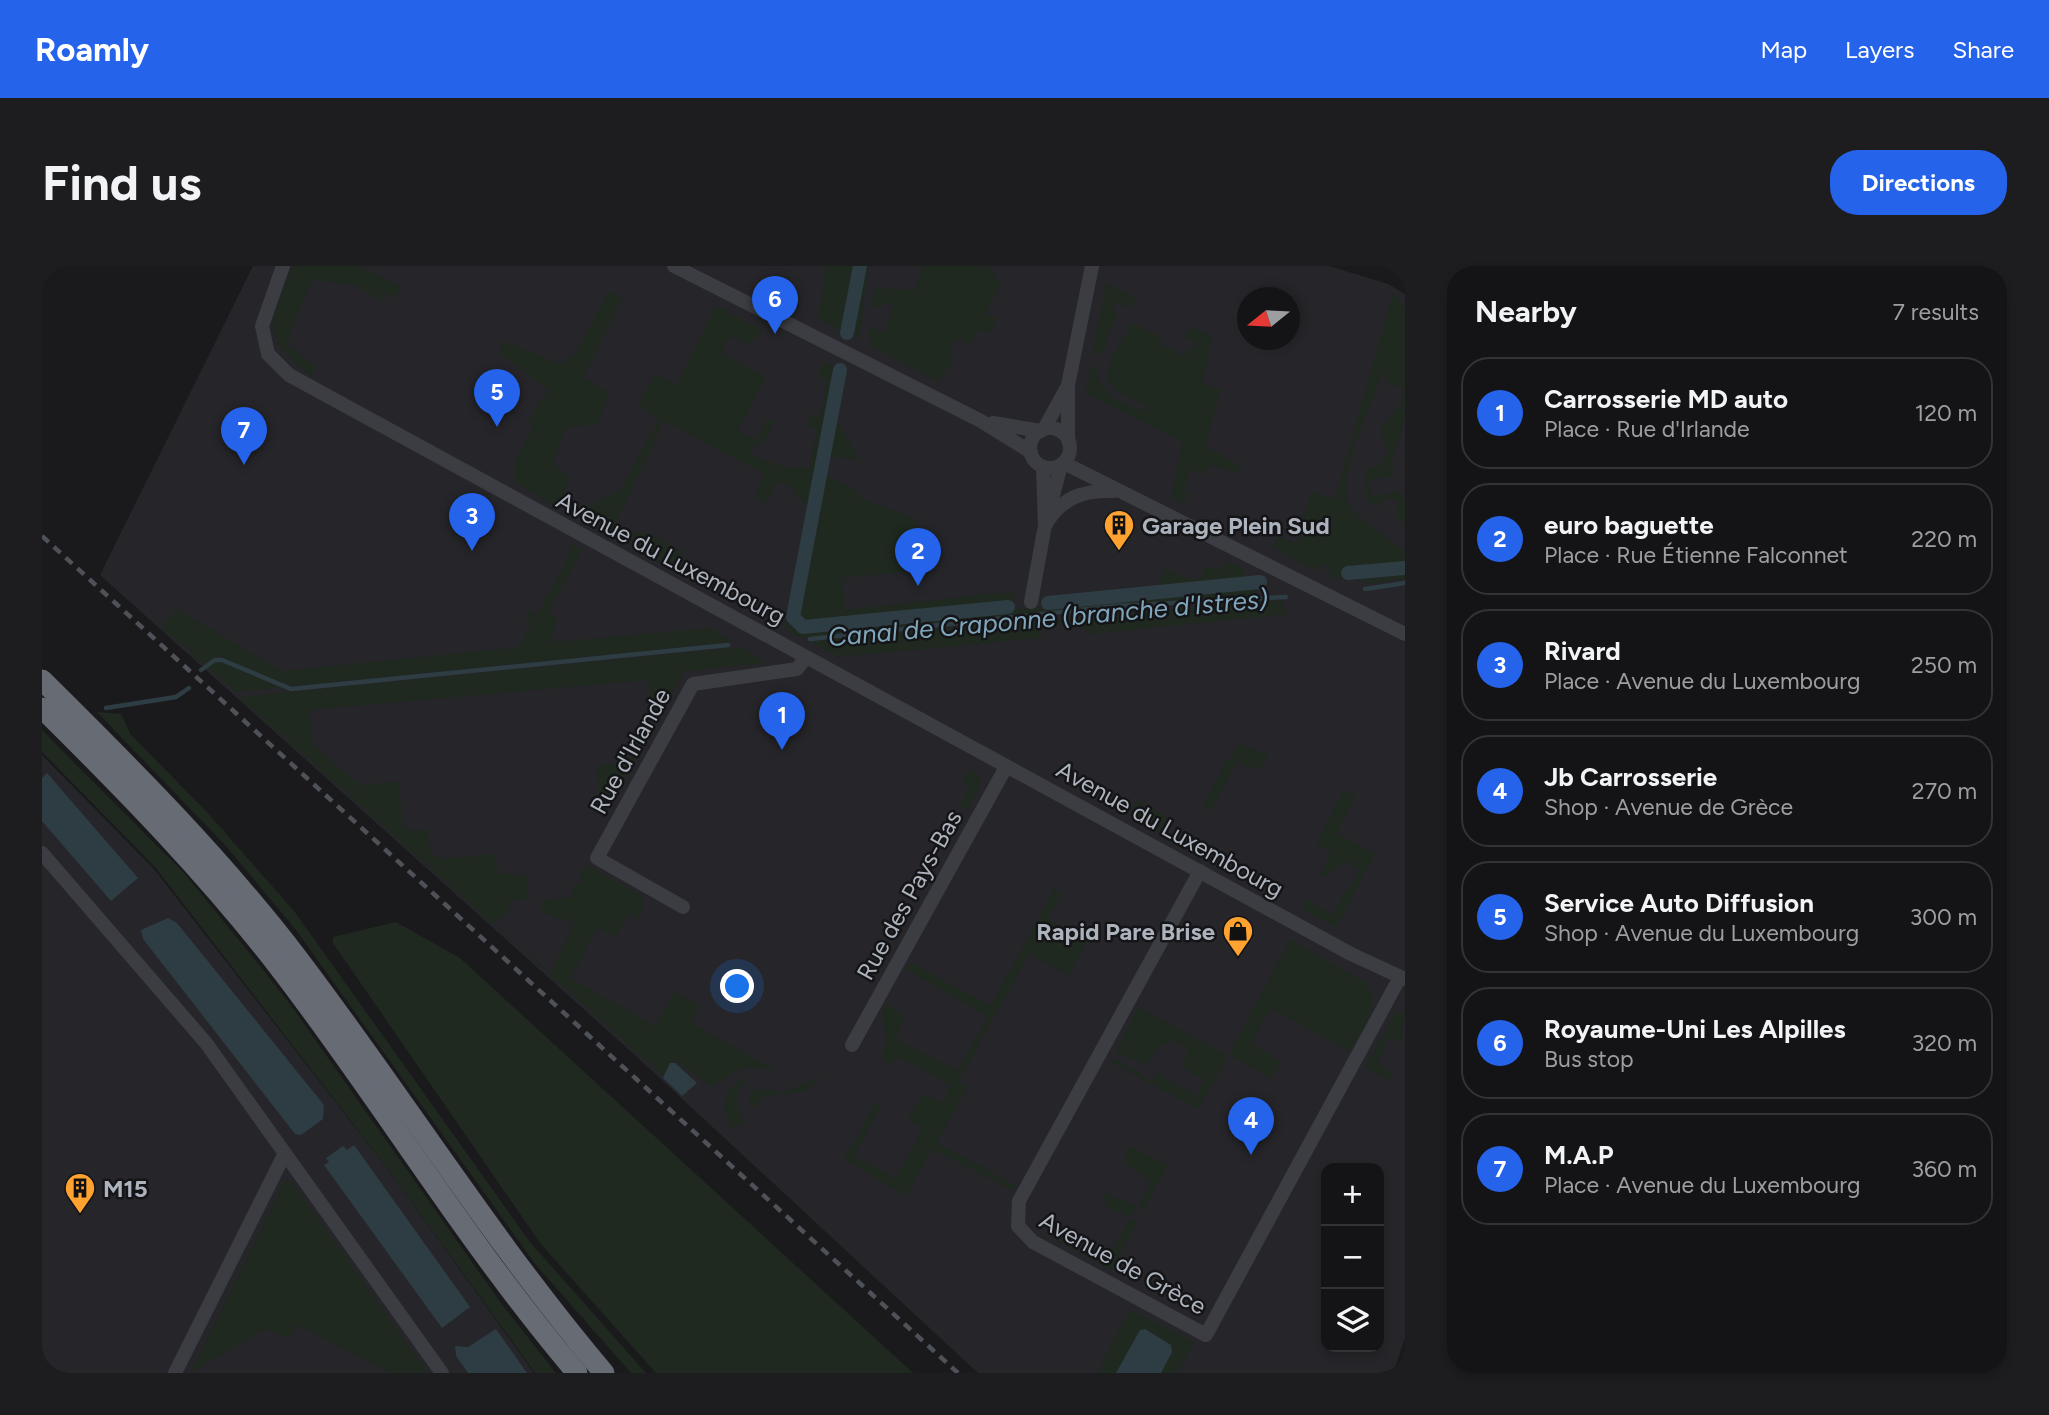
<!DOCTYPE html>
<meta charset="utf-8">
<style>
:root{--surface:#141416;--page:#1d1d1f;--text:#f1f3f6;--muted:#9d9ea1;--line:#333335;--accent:#2563eb}
body{margin:0;font-family:Figtree,sans-serif;background:var(--page);color:var(--text)}
.controls{position:absolute;right:21px;bottom:21px;display:grid;overflow:hidden;border-radius:14px;box-shadow:0 4px 10px #0003}
.controls button{width:63px;height:63px;display:grid;place-items:center;padding:0;border:0;border-bottom:2px solid var(--line);background:var(--surface);color:var(--text);font:35px sans-serif}
.compass{position:absolute;left:1195px;top:21px;width:63px;height:63px;border-radius:50%;background:var(--surface);box-shadow:0 4px 10px #0003;rotate:252deg}
.you{position:absolute;left:696px;top:721px;width:24px;height:24px;margin:-18px;border:5px solid #fff;border-radius:50%;background:#1a73e8;box-shadow:0 0 0 10px #1a73e833}
.badge{display:grid;place-items:center;width:46px;height:46px;border-radius:50%;background:var(--accent);color:#fff;font-size:23px;font-weight:700}
.pin{position:absolute;translate:-50% -58px;filter:drop-shadow(0 2px 4px #0008)}
.pin::after{content:'';position:absolute;top:37px;width:24px;height:21px;background:inherit;clip-path:polygon(0 0,100% 0,50% 100%)}
.list{margin:0;padding:0;list-style:none}
h2{display:flex;justify-content:space-between;align-items:center;height:91px;margin:0;padding:0 28px;font-size:30px}
h2 small{font-size:23px;font-weight:400;color:var(--muted)}
.list li{display:grid;grid-template-columns:46px 1fr auto;gap:21px;align-items:center;box-sizing:border-box;height:112px;margin:0 14px 14px;padding:0 14px;border:2px solid var(--line);border-radius:28px}
.list b{display:block;font-size:26px;white-space:nowrap}
.list p{margin:0;font-size:23px;white-space:nowrap;color:var(--muted)}
.list em{font-size:23px;font-style:normal;color:var(--muted)}
.icon{flex:none;width:38px;height:38px;fill:none;stroke:currentColor;stroke-width:2;stroke-linecap:round;stroke-linejoin:round}
.map{position:relative;flex:none;width:1363px;height:1107px;overflow:hidden;border-radius:28px}
header{display:flex;align-items:center;gap:42px;box-sizing:border-box;height:98px;padding:0 35px;background:var(--accent);color:#fff}
header strong{font-size:33px}
nav{display:flex;gap:38px;margin-inline-start:auto;font-size:24px}
.intro{display:flex;align-items:center;justify-content:space-between;box-sizing:border-box;height:168px;padding:0 42px}
h1{margin:0;font-size:49px}
.button{padding:18px 32px;border-radius:28px;background:var(--accent);color:#fff;font-size:24px;font-weight:700}
main{display:flex;gap:42px;padding:0 42px}
aside{flex:1;background:var(--surface);border-radius:28px;box-shadow:0 4px 10px #0003}
.map>svg:first-child{display:block}
</style>
<header>
<strong>Roamly</strong>
<nav><a>Map</a><a>Layers</a><a>Share</a></nav>
</header>
<div class="intro"><h1>Find us</h1><a class="button">Directions</a></div>
<main>
<div class="map">
<svg width="1363" height="1107" viewBox="0 0 1363 1107">
<rect width="100%" height="100%" fill="#1a1a1d"/>
<g fill="#26262a" fill-rule="evenodd">
<path d="M211,0H1287L1346,18L1363,28V1072L1351,1107H936L595,791L58,309ZM1206,32H1248V74H1206ZM1284,902H1337V1081H1284Z"/>
<path d="M0,489L112,603L348,906L492,1107H0Z"/>
</g>
<g fill="#1f2920">
<path d="M252,0H317L359,21L353,33L342,26L339,35L315,20L271,14L249,64L246,80L274,101L269,110C218,69 224,54 252,0Z"/>
<path d="M784,0H816L802,67L776,53Z"/>
<path d="M821,0H826L818,72L809,67Z"/>
<path d="M881,0H946L959,18L944,47L955,53L947,68L936,63L928,78L914,72L906,89L912,93L897,116L830,81L826,66L833,60L836,66L842,68L852,38L829,41L832,21L872,25Z"/>
<path d="M1064,17L1096,33L1085,42L1074,36L1071,43L1075,53L1066,68L1063,85L1050,89Z"/>
<path d="M567,26L581,31L541,112L567,126L557,157L524,162L511,197L527,212L517,242L473,216V194L492,158L485,154L507,124L456,87L462,75L518,98L532,89Z"/>
<path d="M1351,26L1363,41V153L1350,196L1352,210L1327,214L1330,230L1358,225L1363,231V258L1354,249L1357,236L1345,232L1334,242L1324,233L1323,201H1336L1346,185L1337,164L1358,139L1362,122L1347,118L1341,106L1313,178L1304,214L1307,242L1363,286V313L1325,318L1322,314L1289,311L1286,301L1281,299L1272,305L1231,281L1235,271L1255,277L1257,270L1264,271L1267,259L1260,258L1269,226L1293,233Z"/>
<path d="M674,40L722,65L706,78L688,70L680,88L724,111L696,165L714,174L725,152L732,156L721,178L715,176L708,189L743,201L767,202L775,162L766,159L768,148L778,150L785,114L776,110L781,95L797,102L750,351L760,363L1215,321L1213,331L1071,339L761,372L743,364L765,239L751,229L753,224L736,215L725,237L712,232L722,208L622,155L568,268L529,248L577,225L617,153L596,140L613,107L634,119Z"/>
<path d="M1091,57L1121,72L1118,78L1142,90L1145,83L1150,85L1154,77L1141,70L1151,61L1170,70L1161,117L1179,124L1163,180L1199,200V206L1166,199L1163,209L1148,204L1142,225L1148,227L1141,238L1129,230L1141,176L1043,127L1050,98L1056,103L1054,110L1069,132L1101,145L1105,140L1074,125L1064,112L1070,90Z"/>
<path d="M801,105L804,106L794,154L819,195L788,190L784,209L816,225L818,232L877,254L861,280L862,306L800,312L803,344L951,327H972L971,338L762,358L754,349Z"/>
<path d="M591,265L612,270L640,285L636,297L659,308L656,317L588,280Z"/>
<path d="M529,277L540,284L506,347L515,352L510,376L670,362L690,376L193,426L119,360L135,343L239,405L477,381L490,357L482,352L487,344L495,348L526,294Z"/>
<path d="M1184,295L1201,303V315L1116,323L1122,303L1152,314L1158,313L1164,300L1180,304Z"/>
<path d="M1240,334L1245,348L1047,368L1038,356L999,361V372L795,391L767,375Z"/>
<path d="M701,381L723,397L643,405L618,446L611,443L606,414L267,444L271,480L318,519L357,515L361,563L385,564L389,586L398,593L453,588L456,608L484,609L487,633L469,634L467,643L452,658L508,707L532,657L500,647V634L529,632L531,618L539,617L538,604L547,600L600,630L601,642L595,653L587,648L574,670L555,663L528,712L613,760L633,726L659,739L649,757L738,807C708,798 696,800 671,821L631,794L621,810L197,431Z"/>
<path d="M55,446L79,448L89,469L165,546L252,645L488,976L604,1107H589L494,999L254,664L184,580Z"/>
<path d="M0,464L142,607L210,690L248,738L459,1037L514,1107H493L348,906L113,601L0,486Z"/>
<path d="M1197,477L1226,489L1219,502H1207L1188,491Z"/>
<path d="M595,490L561,554L554,502Z"/>
<path d="M1186,492L1195,497L1169,545L1160,540Z"/>
<path d="M928,502L938,511L939,517L926,545L918,540L928,521L920,516Z"/>
<path d="M1301,525L1315,529L1295,567L1333,588L1294,661L1259,643L1266,634L1290,648L1318,604L1305,595L1282,611L1278,608L1289,586L1274,578Z"/>
<path d="M1095,534L1126,551L1117,566L1087,549Z"/>
<path d="M1012,623L1019,627L1006,654L1045,675L1026,709L987,688L916,816L925,822L895,877L975,920L972,925L890,883L864,930L802,893L834,836L840,839L812,890L854,912L881,862L866,853L880,829L901,836L909,819L859,792L846,797L840,794L844,774L840,745L846,738L859,749L861,755L854,773L915,805L946,751L864,703L867,696L949,740Z"/>
<path d="M354,656L418,692L871,1107H614L498,977L291,677V671Z"/>
<path d="M1248,674L1323,716C1343,737 1319,763 1308,785L1229,743L1208,777L1239,796L1229,813L1187,788Z"/>
<path d="M1097,741L1186,790L1157,843L1068,796L1071,792L1110,815L1114,807L1154,830L1164,814L1139,801L1147,783L1129,774L1126,779L1121,778L1104,798L1073,787Z"/>
<path d="M1363,744L1360,765L1362,767L1358,776L1347,772L1339,784L1342,786L1336,797L1351,808L1349,815L1323,802L1352,749Z"/>
<path d="M781,810L763,825L723,830L712,842L708,838L709,827L718,823L740,826Z"/>
<path d="M707,811L694,830L697,849L704,856L690,862C675,842 683,817 707,811Z"/>
<path d="M1086,879L1126,899L1100,947L1097,942L1108,915L1082,897Z"/>
<path d="M243,914L249,915L386,1107H348L256,1059L246,1072L223,1063L148,1107Z"/>
<path d="M1061,926L1095,940L1087,951L1065,940Z"/>
<path d="M1089,952L1095,956L1069,1005L1008,970L1010,964L1066,989Z"/>
<path d="M1088,1044L1152,1076L1135,1107H1057L1064,1087Z"/>
</g>
<g fill="#2e3c43">
<path d="M5,507L96,612L69,635L0,555V512Z"/>
<path d="M126,652L135,657L282,839L281,853L259,869L253,868L101,673L99,664Z"/>
<path d="M628,797H633L655,817L640,830L621,812Z"/>
<path d="M312,879L428,1041L400,1062L282,899L287,896L284,892L301,880L305,884Z"/>
<path d="M454,1063L485,1107H426L414,1090L413,1080L426,1081Z"/>
<path d="M1103,1063L1129,1079L1130,1086L1119,1107H1074L1098,1064Z"/>
</g>
<g fill="none" stroke-linecap="round" stroke-linejoin="round">
<g stroke="#2e3c43" stroke-width="4.5">
<path d="M1323,323L1363,317"/>
<path d="M768,373L1074,340L1244,331"/>
<path d="M159,404L173,394H180L249,423L686,379"/>
<path d="M64,442L134,431L147,422"/>
</g>
<g stroke="#2e3c43" stroke-width="14">
<path d="M805,67L818,0"/>
<path d="M798,104L751,351L761,361L966,341"/>
<path d="M1306,307L1363,302"/>
<path d="M1006,337L1218,316"/>
</g>
<g stroke="#3b3d42" stroke-width="14">
<path d="M241,0L220,60L226,88L247,109L1309,688L1363,713"/>
<path d="M632,0L939,155L989,186"/>
<path d="M1362,0H1363"/>
<path d="M951,157L999,165"/>
<circle cx="1008" cy="182" r="20"/>
<path d="M1002,163L1024,123"/>
<path d="M1026,174V119L1050,0"/>
<path d="M1022,197L1363,368"/>
<path d="M1009,237L1019,199"/>
<path d="M1004,258C1020,231 1042,224 1072,225"/>
<path d="M989,336L1003,259L1001,201"/>
<path d="M0,587L164,777L400,1107"/>
<path d="M1158,605L977,935L976,960L991,976L1164,1069L1357,713"/>
<path d="M641,641L555,592L651,418L755,403L764,391"/>
<path d="M810,779L964,501"/>
<path d="M133,1107L242,889"/>
</g>
<g stroke="#666b74" stroke-width="21">
<path d="M0,414C90,503 180,593 257,694C361,831 451,976 562,1107"/>
<path d="M0,442C85,526 167,610 240,705C341,837 427,980 535,1107"/>
</g>
<path stroke="#4e5157" stroke-width="4.5" stroke-dasharray="9 7" stroke-linecap="butt" d="M0,270L916,1107"/>
</g>
<defs>
<g id="building-pin" transform="scale(1.575)"><path d="M0 17L-7.5 6A9.5 9.5 0 1 1 7.5 6Z" fill="#ffa230" stroke="#151518"/><path d="M-4-6H4V6H1V3H-1V6H-4ZM-2.5-4.3h1.7v1.8h-1.7ZM.8-4.3h1.7v1.8H.8ZM-2.5-1h1.7V.8h-1.7ZM.8-1h1.7V.8H.8Z" fill="#111"/></g>
<g id="shop-pin" transform="scale(1.575)"><path d="M0 17L-7.5 6A9.5 9.5 0 1 1 7.5 6Z" fill="#ffa230" stroke="#151518"/><path d="M-5-2.5h2.3a2.7 3.5 0 0 1 5.4 0H5L5.5 6h-11ZM-1.5-2.5h3a1.5 2.3 0 0 0-3 0Z" fill="#111"/></g>
</defs>
<g fill-rule="evenodd">
<use href="#building-pin" x="1077" y="259"/>
<use href="#shop-pin" x="1196" y="665"/>
<use href="#building-pin" x="38" y="922"/>
</g>
<g text-anchor="middle" dominant-baseline="central" stroke-width="5" stroke-linejoin="round" paint-order="stroke">
<g font-size="24" font-weight="bold" fill="#acb3bd" stroke="#151518" text-anchor="start">
<text x="1100" y="259">Garage Plein Sud</text>
<text x="1173" y="665" text-anchor="end">Rapid Pare Brise</text>
<text x="61" y="922">M15</text>
</g>
<g font-size="24" fill="#acb3bd" stroke="#151518">
<text transform="translate(629 292) rotate(28)">Avenue du Luxembourg</text>
<text transform="translate(588 485) rotate(-61)">Rue d'Irlande</text>
<text transform="translate(1128 563) rotate(29)">Avenue du Luxembourg</text>
<text transform="translate(867 629) rotate(-61)">Rue des Pays-Bas</text>
<text transform="translate(1081 997) rotate(29)">Avenue de Grèce</text>
</g>
<g font-size="26" font-style="italic" fill="#80a6bb" stroke="#151518">
<text transform="translate(1006 352) rotate(-5)">Canal de Craponne (branche d'Istres)</text>
</g>
</g>
</svg>
<div class="controls">
<button>+</button>
<button>−</button>
<button><svg class="icon" aria-label="layers" viewBox="0 0 24 24"><path d="M12 4l9 5-9 5-9-5zM3 14l9 5 9-5"/></svg></button>
</div>
<svg class="compass" viewBox="-18 -18 36 36"><path d="M0-13l5 13h-10z" fill="#e53935"/><path d="M0 13l5-13h-10z" fill="#9d9ea1"/></svg>
<div class="you"></div>
<div class="pin badge" style="left:740px;top:484px">1</div>
<div class="pin badge" style="left:876px;top:320px">2</div>
<div class="pin badge" style="left:430px;top:285px">3</div>
<div class="pin badge" style="left:1209px;top:889px">4</div>
<div class="pin badge" style="left:455px;top:161px">5</div>
<div class="pin badge" style="left:733px;top:68px">6</div>
<div class="pin badge" style="left:202px;top:199px">7</div>
</div>
<aside>
<h2>Nearby<small>7 results</small></h2>
<ul class="list">
<li><span class="badge">1</span><div><b>Carrosserie MD auto</b><p>Place · Rue d'Irlande</p></div><em>120 m</em></li>
<li><span class="badge">2</span><div><b>euro baguette</b><p>Place · Rue Étienne Falconnet</p></div><em>220 m</em></li>
<li><span class="badge">3</span><div><b>Rivard</b><p>Place · Avenue du Luxembourg</p></div><em>250 m</em></li>
<li><span class="badge">4</span><div><b>Jb Carrosserie</b><p>Shop · Avenue de Grèce</p></div><em>270 m</em></li>
<li><span class="badge">5</span><div><b>Service Auto Diffusion</b><p>Shop · Avenue du Luxembourg</p></div><em>300 m</em></li>
<li><span class="badge">6</span><div><b>Royaume-Uni Les Alpilles</b><p>Bus stop</p></div><em>320 m</em></li>
<li><span class="badge">7</span><div><b>M.A.P</b><p>Place · Avenue du Luxembourg</p></div><em>360 m</em></li>
</ul>
</aside>
</main>
